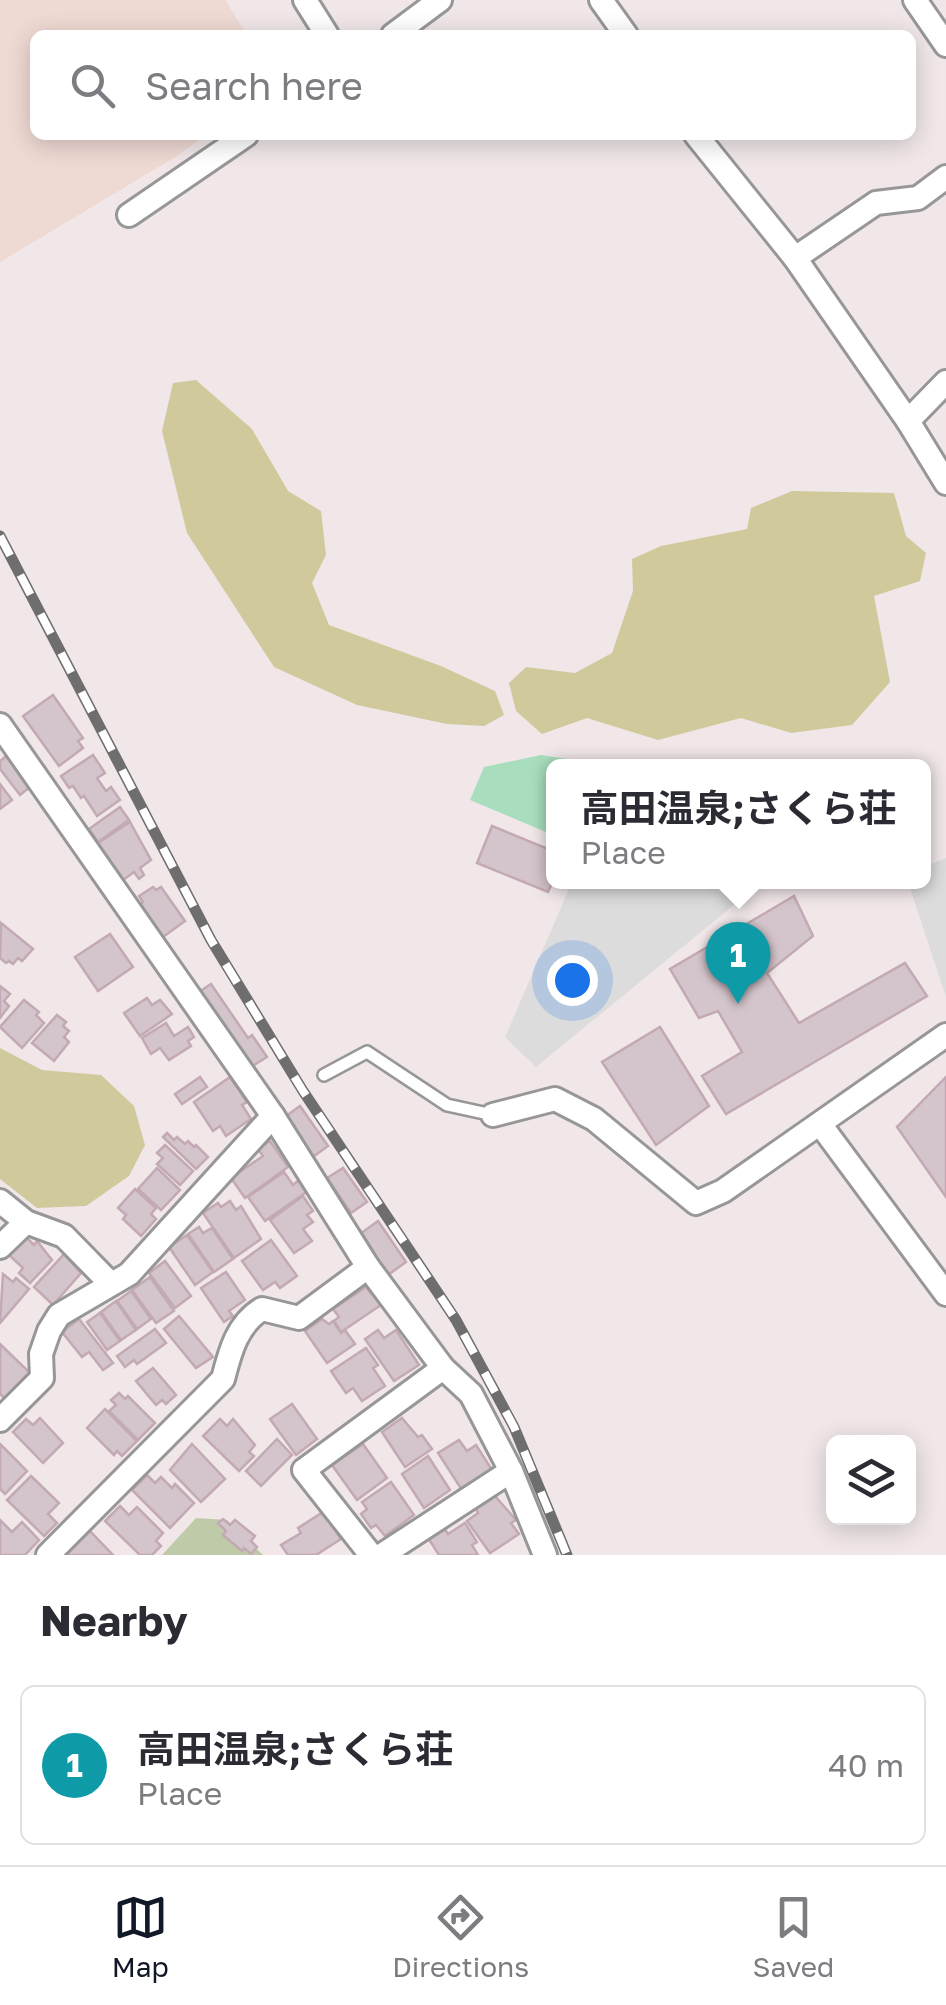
<!DOCTYPE html>
<meta charset="utf-8">
<style>
:root{--surface:#fff;--page:#f7f7f7;--text:#2b2b33;--muted:#7c7c81;--line:#e1e1e2;--accent:#111827}
body{margin:0;font-family:"Golos Text","Noto Sans JP",sans-serif;background:var(--page);color:var(--text)}
.controls{position:absolute;right:30px;bottom:30px;display:grid;overflow:hidden;border-radius:15px;box-shadow:0 5px 25px #0003}
.controls button{width:90px;height:90px;display:grid;place-items:center;padding:0;border:0;border-bottom:2px solid var(--line);background:var(--surface);color:var(--text);font:50px sans-serif}
.you{position:absolute;left:572px;top:980px;width:35px;height:35px;margin:-25px;border:8px solid #fff;border-radius:50%;background:#1a73e8;box-shadow:0 0 0 15px #1a73e833}
.badge{display:grid;place-items:center;width:65px;height:65px;border-radius:50%;background:var(--accent);color:#fff;font-size:32px;font-weight:700}
.pin{position:absolute;translate:-50% -82px;filter:drop-shadow(0 2px 5px #0008)}
.pin::after{content:'';position:absolute;top:52px;width:35px;height:30px;background:inherit;clip-path:polygon(0 0,100% 0,50% 100%)}
.popup{position:absolute;left:546px;top:759px;width:385px;height:130px;box-sizing:border-box;display:grid;place-content:center;border-radius:15px;background:var(--surface);filter:drop-shadow(0 2px 8px #0005);font-size:32px;white-space:nowrap;color:var(--muted)}
.popup b{font-size:38px;color:var(--text)}
.popup::after{content:'';position:absolute;left:50%;top:100%;margin-left:-20px;border:20px solid transparent;border-top-color:var(--surface)}
.list{margin:0;padding:0;list-style:none}
h2{display:flex;justify-content:space-between;align-items:center;height:130px;margin:0;padding:0 40px;font-size:42px}
h2 small{font-size:32px;font-weight:400;color:var(--muted)}
.list li{display:grid;grid-template-columns:65px 1fr auto;gap:30px;align-items:center;box-sizing:border-box;height:160px;margin:0 20px 20px;padding:0 20px;border:2px solid var(--line);border-radius:15px}
.list b{display:block;font-size:38px;white-space:nowrap}
.list p{margin:0;font-size:32px;white-space:nowrap;color:var(--muted)}
.list em{font-size:32px;font-style:normal;color:var(--muted)}
.icon{flex:none;width:55px;height:55px;fill:none;stroke:currentColor;stroke-width:2;stroke-linecap:round;stroke-linejoin:round}
.map{position:relative;flex:none;width:946px;height:1555px;overflow:hidden}
.search{position:absolute;background:var(--surface);box-shadow:0 5px 25px #0003;left:30px;right:30px;top:30px;height:110px;display:flex;align-items:center;gap:25px;box-sizing:border-box;padding:0 35px;border-radius:15px;color:var(--muted);font-size:38px}
.sheet{height:310px;background:var(--surface)}
nav{display:flex;justify-content:space-around;align-items:center;box-sizing:border-box;height:140px;border-top:2px solid var(--line);background:var(--surface);font-size:28px;color:var(--muted)}
nav a{display:grid;justify-items:center;gap:5px}
nav .on{color:var(--accent)}
.map>svg:first-child{display:block}
</style>
<div class="map">
<svg width="946" height="1555" viewBox="0 0 946 1555">
<rect width="100%" height="100%" fill="#f1e7e9"/>
<path fill="#efd9d3" d="M0,0H225L247,35H35V135H206L172,159L0,262Z"/>
<g fill="#d0c99c">
<path d="M196,380L252,429L288,491L321,511L326,555L312,583L329,625L441,666L495,691L504,715L484,726L447,724L357,705L274,667L187,533L162,431L173,383Z"/>
<path d="M792,491L894,493L906,536L926,553L920,581L874,596L890,682L852,725L791,733L741,718L658,740L587,718L542,734L516,711L509,683L526,667L575,673L612,653L633,591L632,559L661,546L747,529L751,508Z"/>
<path d="M0,1048L42,1070L101,1075L134,1106L145,1145L129,1176L86,1206L37,1208L0,1179Z"/>
</g>
<path fill="#bfcaa8" d="M196,1518L227,1520L263,1555H162Z"/>
<g fill="#dcdcdc">
<path d="M946,858V997L908,882H923V867Z"/>
<path d="M572,882H762L536,1067L505,1037Z"/>
</g>
<path fill="#a8debd" d="M541,755L611,766H553V835L470,800L484,767Z"/>
<g fill="#d4c4cb" stroke="#c3a9b3" stroke-width="2.5">
<path d="M53,695L83,738L78,741L83,748L59,766L23,716Z"/>
<path d="M11,752L35,783L20,795L0,769V761Z"/>
<path d="M93,755L105,773L97,778L106,791L111,787L120,800L97,816L84,796L81,798L73,786L69,788L61,776Z"/>
<path d="M0,784L12,800L0,809Z"/>
<path d="M120,807L129,820L98,842L89,829Z"/>
<path d="M130,822L151,860L140,868L144,875L139,879L134,872L123,880L98,843Z"/>
<path d="M492,826L553,851V881L548,892L477,863Z"/>
<path d="M153,887L156,890L161,887L185,921L163,937L140,904L143,902L139,896Z"/>
<path d="M794,896L813,936L767,973L799,1023L905,963L927,996L726,1114L702,1076L742,1052L718,1011L699,1018L670,969Z"/>
<path d="M1,923L33,949L22,961L18,958L13,964L9,961L6,963L0,958Z"/>
<path d="M110,934L133,967L98,991L75,957Z"/>
<path d="M211,984L248,1038L252,1035L267,1057L251,1067L199,992Z"/>
<path d="M0,986L10,994L4,1001L9,1006L0,1018Z"/>
<path d="M147,998L152,1005L160,1000L172,1014L140,1036L124,1013Z"/>
<path d="M24,1000L39,1012L36,1015L44,1023L22,1048L0,1027Z"/>
<path d="M57,1015L66,1022L63,1026L69,1031L64,1037L69,1042L54,1061L32,1043Z"/>
<path d="M166,1023L174,1036L188,1027L194,1037L188,1041L191,1046L169,1060L160,1048L151,1054L142,1038Z"/>
<path d="M660,1027L709,1106L656,1145L602,1062Z"/>
<path d="M200,1077L207,1087L182,1104L175,1094Z"/>
<path d="M230,1077L247,1102L242,1105L251,1119L226,1136L220,1126L213,1131L194,1102Z"/>
<path d="M946,1077V1197L897,1127Z"/>
<path d="M300,1106L328,1146L310,1159L282,1119Z"/>
<path d="M167,1133L174,1140L177,1137L185,1144L188,1141L194,1147L196,1145L208,1157L196,1169L163,1137Z"/>
<path d="M270,1141L288,1167L245,1198L231,1178L263,1156L258,1149Z"/>
<path d="M165,1145L193,1171L180,1185L157,1164L163,1158L157,1153Z"/>
<path d="M157,1168L180,1190L161,1210L138,1189Z"/>
<path d="M343,1168L367,1202L351,1213L327,1178Z"/>
<path d="M284,1172L293,1185L299,1180L308,1191L265,1221L248,1197Z"/>
<path d="M135,1189L156,1208L151,1214L156,1219L141,1236L123,1219L126,1215L118,1208Z"/>
<path d="M303,1196L313,1211L307,1215L313,1222L303,1229L312,1241L294,1253L270,1220Z"/>
<path d="M230,1201L236,1210L241,1206L261,1239L234,1258L203,1213L218,1203L221,1207Z"/>
<path d="M378,1221L406,1262L388,1275L360,1234Z"/>
<path d="M199,1227L203,1233L212,1228L233,1259L214,1272L188,1234Z"/>
<path d="M187,1235L213,1272L195,1285L169,1247Z"/>
<path d="M26,1237L34,1245L37,1241L52,1260L30,1283L19,1273L23,1268L9,1255Z"/>
<path d="M271,1240L297,1276L280,1288L275,1282L263,1290L242,1261Z"/>
<path d="M64,1254L81,1273L53,1305L34,1287Z"/>
<path d="M165,1261L191,1296L175,1308L149,1273Z"/>
<path d="M226,1272L245,1300L229,1311L233,1316L224,1322L201,1288Z"/>
<path d="M3,1274L13,1282L16,1278L29,1289L0,1323Z"/>
<path d="M150,1277L174,1311L156,1323L132,1290Z"/>
<path d="M366,1287L370,1292L375,1289L384,1303L341,1332L334,1321L339,1317L333,1309Z"/>
<path d="M131,1291L151,1319L137,1329L117,1301Z"/>
<path d="M116,1301L136,1330L121,1340L101,1312Z"/>
<path d="M100,1313L120,1341L107,1350L87,1322Z"/>
<path d="M179,1316L213,1357L196,1368L164,1329Z"/>
<path d="M79,1319L113,1363L103,1370L89,1352L82,1357L62,1332Z"/>
<path d="M322,1319L329,1324L333,1321L341,1333L345,1330L355,1344L327,1363L305,1331Z"/>
<path d="M155,1329L166,1343L137,1364L134,1360L125,1367L117,1356Z"/>
<path d="M378,1330L384,1338L396,1330L419,1365L394,1381L365,1339Z"/>
<path d="M0,1344L30,1373L5,1399L0,1394Z"/>
<path d="M366,1348L378,1365L373,1368L385,1386L362,1401L353,1388L346,1393L331,1371Z"/>
<path d="M153,1368L176,1395L166,1404L162,1400L156,1405L136,1381Z"/>
<path d="M119,1393L125,1399L128,1396L155,1423L138,1440L109,1411L116,1405L111,1400Z"/>
<path d="M292,1404L317,1439L296,1455L270,1419Z"/>
<path d="M105,1409L137,1441L122,1456L117,1451L114,1455L87,1428Z"/>
<path d="M40,1418L63,1443L43,1463L13,1432L26,1419L33,1425Z"/>
<path d="M402,1418L418,1437L422,1435L432,1449L405,1467L382,1432Z"/>
<path d="M220,1419L227,1426L233,1419L255,1445L249,1452L254,1456L239,1471L203,1436Z"/>
<path d="M277,1439L292,1455L261,1486L246,1471Z"/>
<path d="M459,1440L467,1451L476,1445L492,1470L462,1490L438,1453Z"/>
<path d="M0,1444L27,1471L5,1494L0,1489Z"/>
<path d="M192,1444L225,1479L201,1502L170,1470Z"/>
<path d="M363,1444L387,1478L357,1500L332,1465Z"/>
<path d="M428,1456L450,1490L424,1508L402,1474Z"/>
<path d="M147,1475L155,1483L161,1477L172,1488L175,1484L194,1503L170,1528L132,1490Z"/>
<path d="M31,1476L59,1503L48,1514L57,1523L44,1536L7,1500Z"/>
<path d="M391,1482L414,1515L385,1536L376,1525L371,1528L361,1514L367,1509L362,1502Z"/>
<path d="M495,1496L516,1520L511,1523L519,1534L490,1553L467,1521L478,1513L476,1509Z"/>
<path d="M120,1506L129,1515L137,1507L163,1533L156,1541L161,1546L152,1555H140L105,1521Z"/>
<path d="M323,1512L341,1539L316,1555H288L281,1545L301,1533L298,1528Z"/>
<path d="M223,1519L230,1525L235,1520L255,1536L251,1541L257,1547L251,1554L244,1548L242,1551L223,1535L226,1531L218,1523Z"/>
<path d="M0,1520L12,1532L22,1522L39,1540L25,1555H0Z"/>
<path d="M465,1523L477,1542L472,1545L478,1555H439L428,1538L444,1528L448,1534Z"/>
<path d="M90,1531L113,1555H64Z"/>
</g>
<g fill="none" stroke-linecap="round" stroke-linejoin="round">
<g stroke="#979797" stroke-width="16">
<path id="service" d="M324,1075L367,1052L447,1105L493,1115"/>
</g>
<g stroke="#979797" stroke-width="28">
<g id="minor">
<path d="M305,0L327,35"/>
<path d="M601,0L626,35"/>
<path d="M915,0L946,45"/>
<path d="M393,35L440,0"/>
<path d="M696,135L795,258L908,421L946,483"/>
<path d="M129,215L246,135"/>
<path d="M795,258L876,203L918,198L946,177"/>
<path d="M908,421L946,382"/>
<path d="M0,725L273,1116L368,1267L443,1368L471,1394L511,1471L545,1555"/>
<path d="M493,1115L555,1099L594,1119L696,1203L723,1191L946,1035"/>
<path d="M820,1124L946,1294"/>
<path d="M0,1201L26,1222L64,1236L110,1283"/>
<path d="M0,1247L26,1222"/>
<path d="M0,1420L42,1378L41,1354L49,1331L59,1315L129,1274L273,1116"/>
<path d="M48,1555L223,1379C230,1352 237,1324 262,1309L299,1318L368,1267"/>
<path d="M371,1555L304,1470L443,1368"/>
<path d="M382,1555L511,1471"/>
</g>
</g>
<use href="#service" stroke="#fff" stroke-width="11"/>
<use href="#minor" stroke="#fff" stroke-width="22"/>
<g stroke="#6e6e6e" stroke-width="11">
<path id="rail" d="M0,536L211,940L303,1091L456,1320L514,1427L567,1555"/>
</g>
<use href="#rail" stroke="#fff" stroke-width="8" stroke-dasharray="22" stroke-linecap="butt"/>
</g>
</svg>
<div class="controls">
<button><svg class="icon" aria-label="layers" viewBox="0 0 24 24"><path d="M12 4l9 5-9 5-9-5zM3 14l9 5 9-5"/></svg></button>
</div>
<div class="you"></div>
<div class="pin badge" style="left:738px;top:1004px;background:#0f9aa8">1</div>
<div class="popup"><b>高田温泉;さくら荘</b>Place</div>
<div class="search"><svg class="icon" aria-label="search" viewBox="0 0 24 24"><circle cx="10" cy="10" r="6"/><path d="M15 15l6 6"/></svg>Search here</div>
</div>
<section class="sheet">
<h2>Nearby<small></small></h2>
<ul class="list">
<li><span class="badge" style="background:#0f9aa8">1</span><div><b>高田温泉;さくら荘</b><p>Place</p></div><em>40 m</em></li>
</ul>
</section>
<nav>
<a class="on"><svg class="icon" aria-label="map" viewBox="0 0 24 24"><path d="M3 6l6-2 6 2 6-2v14l-6 2-6-2-6 2zM9 4v14M15 6v14"/></svg>Map</a>
<a><svg class="icon" aria-label="directions" viewBox="0 0 24 24"><path d="M12 3l9 9-9 9-9-9zM9 14v-3h6M13 9l2 2-2 2"/></svg>Directions</a>
<a><svg class="icon" aria-label="saved" viewBox="0 0 24 24"><path d="M7 4h10v16l-5-4-5 4z"/></svg>Saved</a>
</nav>
